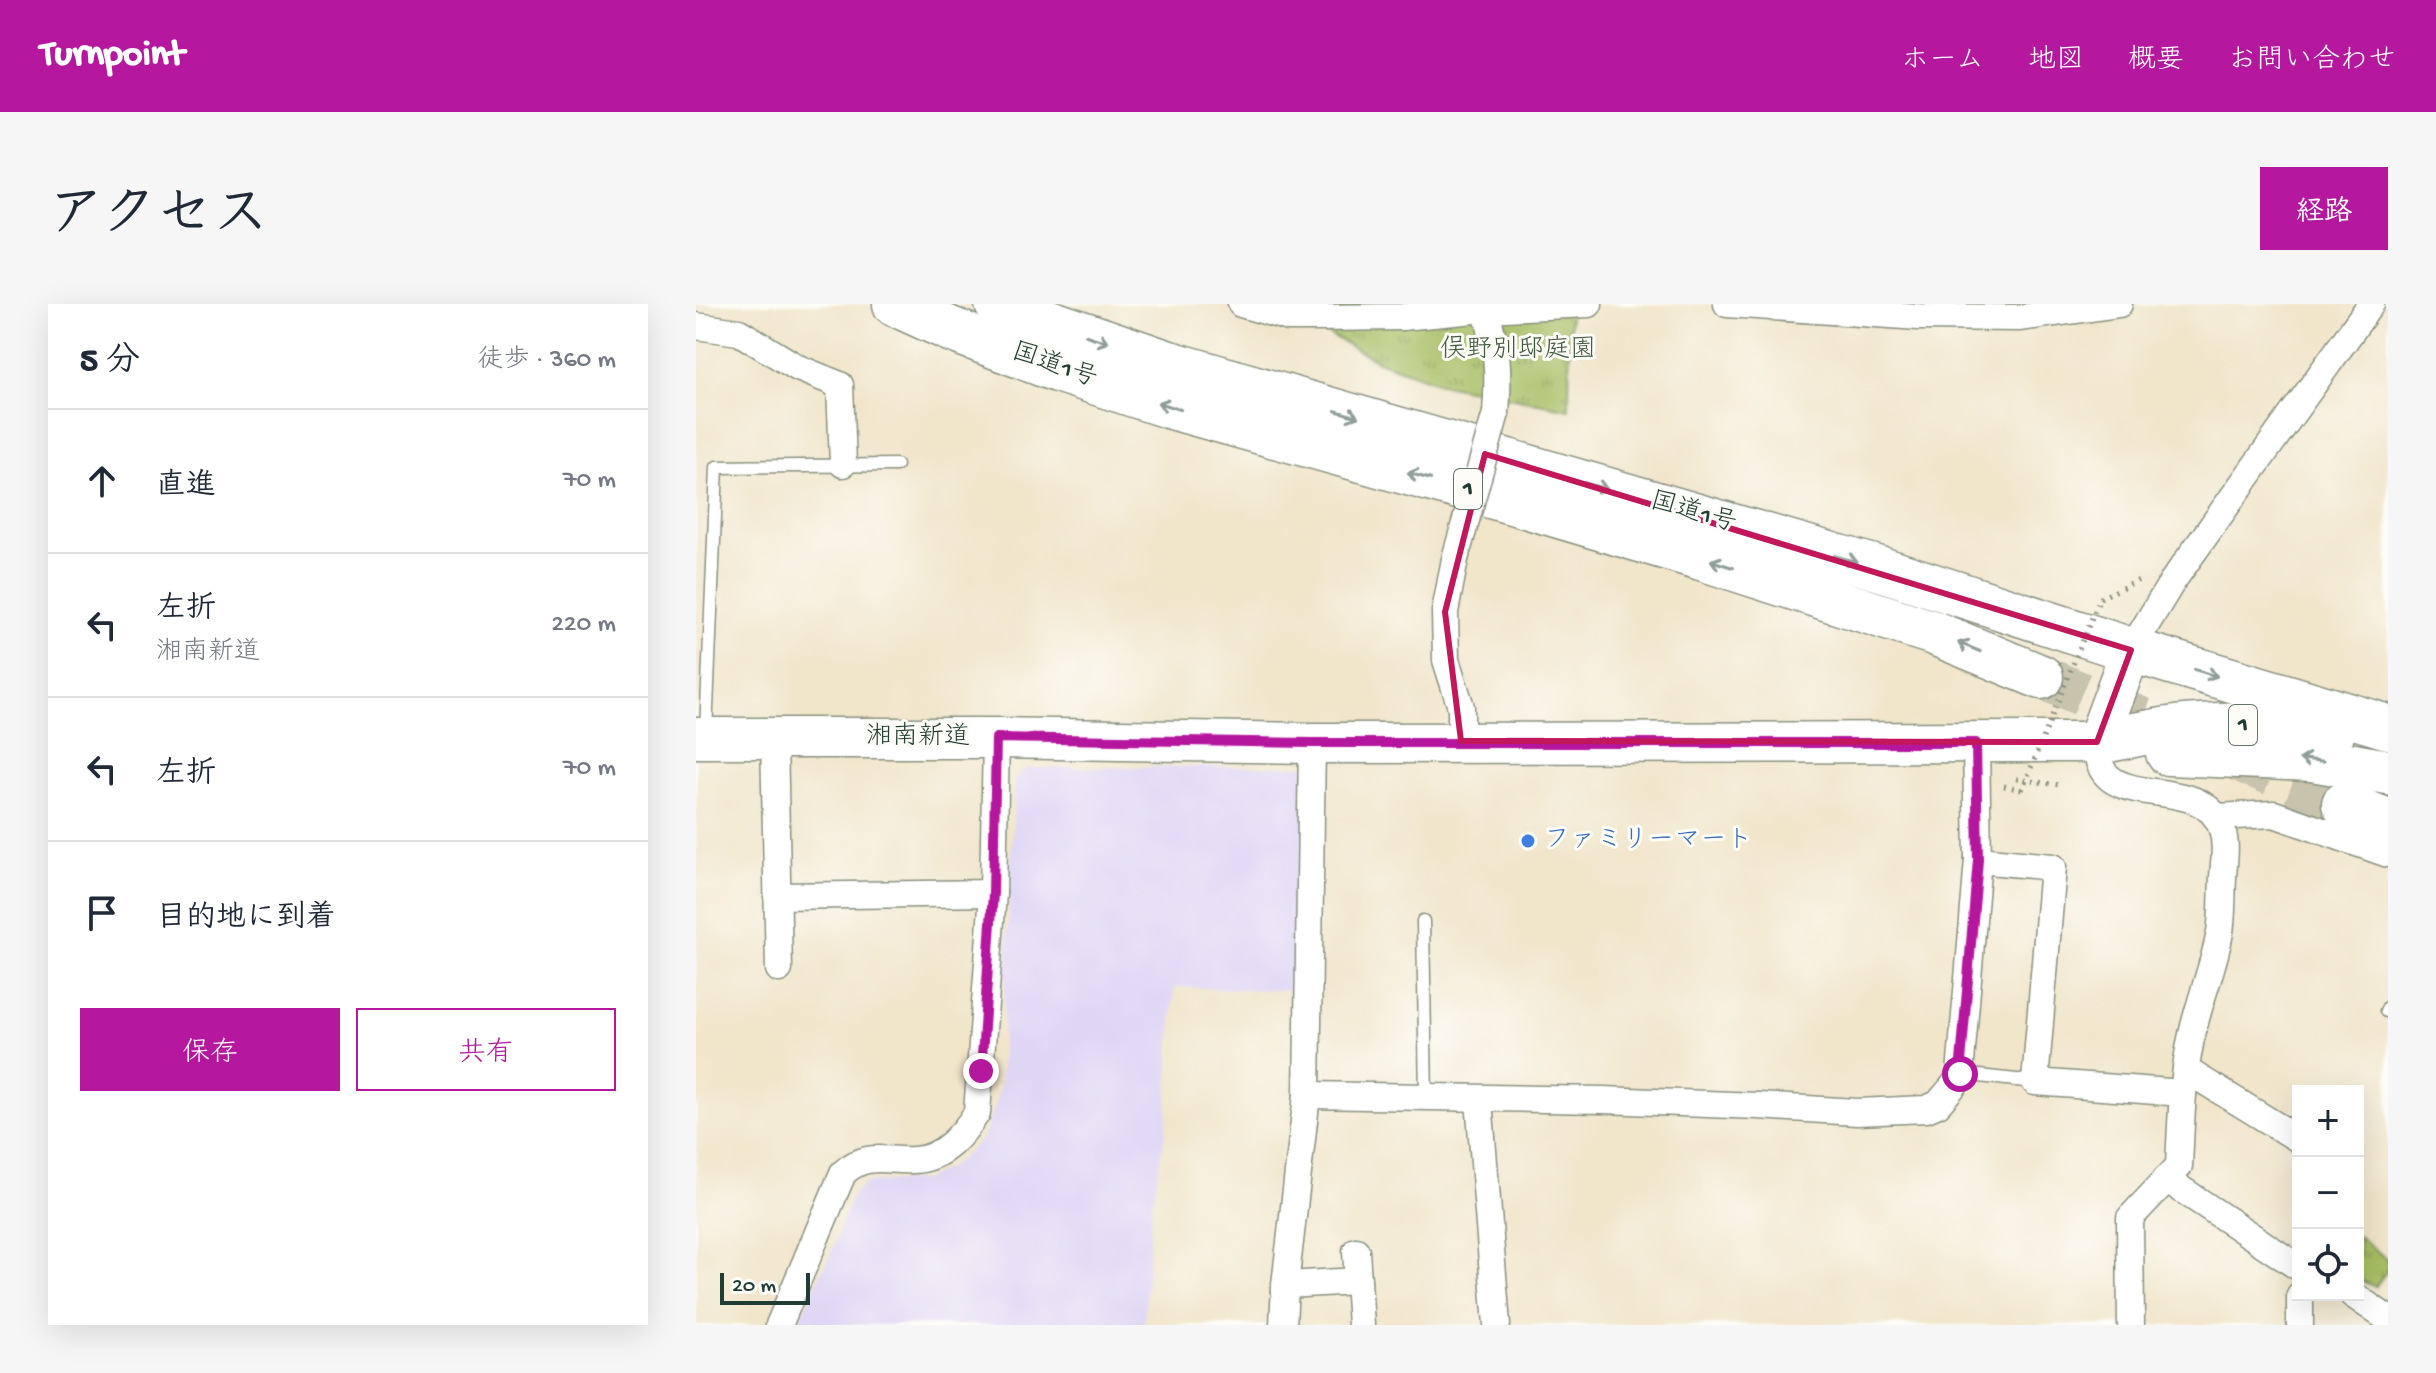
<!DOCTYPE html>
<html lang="ja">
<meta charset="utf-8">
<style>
:root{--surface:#fff;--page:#f6f6f7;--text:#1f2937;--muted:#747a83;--line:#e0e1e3;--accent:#b5179e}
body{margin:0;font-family:"Gochi Hand","Klee One",sans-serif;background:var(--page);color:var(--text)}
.controls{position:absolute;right:24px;bottom:24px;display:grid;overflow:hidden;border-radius:0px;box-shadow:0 8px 32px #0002}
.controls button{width:72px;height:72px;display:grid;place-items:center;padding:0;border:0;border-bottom:2px solid var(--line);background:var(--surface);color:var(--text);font:40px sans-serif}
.scale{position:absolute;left:24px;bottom:20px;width:90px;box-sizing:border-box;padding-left:8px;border:4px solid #1f3d34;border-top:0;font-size:22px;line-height:28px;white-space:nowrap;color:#1f3d34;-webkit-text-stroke:6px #fdfcf7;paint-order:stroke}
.stop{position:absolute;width:24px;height:24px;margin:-18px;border:6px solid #b5179e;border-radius:50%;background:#fff}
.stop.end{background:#b5179e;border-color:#fff;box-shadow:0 2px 8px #0008}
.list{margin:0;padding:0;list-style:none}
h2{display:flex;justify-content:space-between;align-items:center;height:104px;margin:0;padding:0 32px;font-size:34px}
h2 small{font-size:26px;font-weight:400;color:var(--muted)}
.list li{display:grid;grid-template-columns:52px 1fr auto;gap:24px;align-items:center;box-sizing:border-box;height:144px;padding:0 32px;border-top:2px solid var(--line)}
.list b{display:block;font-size:30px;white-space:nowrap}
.list p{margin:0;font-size:26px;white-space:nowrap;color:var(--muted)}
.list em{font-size:26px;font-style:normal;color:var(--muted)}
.actions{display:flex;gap:16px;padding:24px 32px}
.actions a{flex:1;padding:18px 0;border:2px solid var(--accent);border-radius:0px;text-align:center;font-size:28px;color:var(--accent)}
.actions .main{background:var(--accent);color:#fff}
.icon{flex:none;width:44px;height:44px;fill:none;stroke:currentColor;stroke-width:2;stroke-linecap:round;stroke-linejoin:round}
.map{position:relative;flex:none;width:1692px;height:1021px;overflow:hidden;border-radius:0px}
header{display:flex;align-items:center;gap:48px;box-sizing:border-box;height:112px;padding:0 40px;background:var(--accent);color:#fff}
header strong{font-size:38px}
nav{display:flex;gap:44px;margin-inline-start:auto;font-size:28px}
.intro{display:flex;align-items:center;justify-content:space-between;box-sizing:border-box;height:192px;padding:0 48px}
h1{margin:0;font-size:56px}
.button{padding:20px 36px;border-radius:0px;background:var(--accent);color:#fff;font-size:28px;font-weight:700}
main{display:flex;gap:48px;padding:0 48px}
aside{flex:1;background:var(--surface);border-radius:0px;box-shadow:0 8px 32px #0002}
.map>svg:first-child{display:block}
</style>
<header>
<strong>Turnpoint</strong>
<nav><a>ホーム</a><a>地図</a><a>概要</a><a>お問い合わせ</a></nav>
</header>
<div class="intro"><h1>アクセス</h1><a class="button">経路</a></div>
<main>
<aside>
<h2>5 分<small>徒歩 · 360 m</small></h2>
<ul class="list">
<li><svg class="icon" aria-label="ahead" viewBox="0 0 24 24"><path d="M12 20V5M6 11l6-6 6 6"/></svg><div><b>直進</b></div><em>70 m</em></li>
<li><svg class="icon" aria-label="left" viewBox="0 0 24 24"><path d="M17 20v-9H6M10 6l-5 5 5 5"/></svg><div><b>左折</b><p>湘南新道</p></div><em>220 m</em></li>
<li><svg class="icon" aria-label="left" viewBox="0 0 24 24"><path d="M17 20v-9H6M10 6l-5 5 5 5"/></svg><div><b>左折</b></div><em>70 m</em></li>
<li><svg class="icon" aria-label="arrive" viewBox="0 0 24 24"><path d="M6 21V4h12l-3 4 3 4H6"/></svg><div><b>目的地に到着</b></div></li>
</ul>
<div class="actions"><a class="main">保存</a><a>共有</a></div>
</aside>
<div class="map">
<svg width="1692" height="1021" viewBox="0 0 1692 1021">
<defs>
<pattern id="park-tufts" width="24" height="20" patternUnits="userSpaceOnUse" patternTransform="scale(2)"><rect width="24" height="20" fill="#a7be64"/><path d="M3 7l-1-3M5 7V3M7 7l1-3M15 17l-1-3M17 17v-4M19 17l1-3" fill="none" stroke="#879c53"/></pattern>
</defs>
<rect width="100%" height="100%" fill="#fdfcf7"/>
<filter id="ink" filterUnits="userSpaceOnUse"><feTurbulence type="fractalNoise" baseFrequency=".0125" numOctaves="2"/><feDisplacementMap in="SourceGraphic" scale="16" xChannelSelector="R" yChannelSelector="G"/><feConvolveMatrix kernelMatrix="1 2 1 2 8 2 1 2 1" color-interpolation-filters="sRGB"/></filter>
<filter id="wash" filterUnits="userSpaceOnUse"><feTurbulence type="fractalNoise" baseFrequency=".006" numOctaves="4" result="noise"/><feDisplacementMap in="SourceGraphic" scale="32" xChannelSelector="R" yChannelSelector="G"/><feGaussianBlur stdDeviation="1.8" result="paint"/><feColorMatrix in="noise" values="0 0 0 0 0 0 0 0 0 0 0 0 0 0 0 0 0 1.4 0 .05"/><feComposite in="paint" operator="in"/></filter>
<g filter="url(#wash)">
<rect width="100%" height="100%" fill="#f1e5ca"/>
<path fill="#dfd5f5" d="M611,462L606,687L478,683L470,826L456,899L448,1021H101L137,943L155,893L168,879L228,876L256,862L286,835L298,806L304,781L319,475L330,464Z"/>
<g fill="url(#park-tufts)" stroke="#637e4c" stroke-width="2">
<path d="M577,0H874L873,105L747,80L682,57Z"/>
<path d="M1662,932L1692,956V965L1679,983L1662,975Z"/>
</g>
</g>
<g filter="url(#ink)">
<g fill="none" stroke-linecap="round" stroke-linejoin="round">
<g stroke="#c7c3ac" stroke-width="44" stroke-dasharray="44 22" stroke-linecap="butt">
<path d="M1345,373L1450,417"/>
<path d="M1536,453L1648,500"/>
</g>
<g stroke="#88917f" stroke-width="15">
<g id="lane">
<path d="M10,429L21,163L200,161"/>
<path d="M727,617L730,794"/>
<path d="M1690,707L1692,703"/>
<path d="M1264,770L1339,778"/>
</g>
</g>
<g stroke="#88917f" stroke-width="29">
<g id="street">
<path d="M545,0L593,14H621L706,13L789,5L893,0"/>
<path d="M1031,0L1223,13L1324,14L1423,0"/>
<path d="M789,5C802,44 803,68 800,109"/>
<path d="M0,22L43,28L102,64L144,81L147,160"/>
<path d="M759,255L749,308L750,356L765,403V437"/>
<path d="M1435,346L1476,278L1675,0"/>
<path d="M78,435L83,665"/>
<path d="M1401,438C1397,516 1506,463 1526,525C1531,541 1528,557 1527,573C1526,591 1527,610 1524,628C1517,666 1501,702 1494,740C1486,780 1485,821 1483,862L1434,914L1435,1021"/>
<path d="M1521,513L1578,510L1692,550"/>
<path d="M1282,556L1357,563L1339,778L1487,789"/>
<path d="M81,592L297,589"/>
<path d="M1490,766L1602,835"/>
<path d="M611,791L907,796L1062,802L1161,808L1230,805L1242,800L1259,780L1264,770L1282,556L1280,439"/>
<path d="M783,796L801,1021"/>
<path d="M1470,875L1602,963"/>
<path d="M660,947L665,1021"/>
<path d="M589,981L662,977"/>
<path d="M1657,991L1692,1015"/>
<path d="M83,1021L147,869C171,847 190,858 218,856C247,855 267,830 281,809L297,589L300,434"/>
<path d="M587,1021L589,981L611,791L616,439"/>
<path d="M1604,1021V991"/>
</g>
</g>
<g stroke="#88917f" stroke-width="43">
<path id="primary" d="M0,434H300L616,439L1401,438L1435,346"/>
</g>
<g stroke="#88917f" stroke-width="47">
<g id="highway">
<path d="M199,0L254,25L361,66L472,102L816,198L1005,254L1238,329L1345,373"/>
<path d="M301,0L473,59L1188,266L1435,346L1692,423"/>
<path d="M1401,438C1430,433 1459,426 1487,423C1537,419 1588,419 1637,428"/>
<path d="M1472,449L1616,455L1692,468"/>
<path d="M1648,500L1692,517"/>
</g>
</g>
<g stroke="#88917f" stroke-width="5" stroke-dasharray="2 6" stroke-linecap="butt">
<path d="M1404,294L1443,276"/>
<path d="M1320,475L1363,481"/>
<path d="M1308,482L1326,486"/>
</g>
<use href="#lane" stroke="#fff" stroke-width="12"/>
<use href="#street" stroke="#fff" stroke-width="26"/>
<use href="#primary" stroke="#fff" stroke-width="40"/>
<use href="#highway" stroke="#fff" stroke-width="44"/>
<g stroke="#88917f" stroke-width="29" stroke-linecap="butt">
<path id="street-bridge" d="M759,255L800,109"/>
</g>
<path stroke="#88917f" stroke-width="5" stroke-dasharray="2 6" stroke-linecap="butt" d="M1326,486L1404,294"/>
<use href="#street-bridge" stroke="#fff" stroke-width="26"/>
</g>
<defs><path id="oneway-shaft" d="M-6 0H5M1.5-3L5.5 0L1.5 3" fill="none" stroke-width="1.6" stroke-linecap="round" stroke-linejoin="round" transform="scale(2)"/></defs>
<g stroke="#8f9e9a">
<use href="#oneway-shaft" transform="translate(401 35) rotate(18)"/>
<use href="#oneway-shaft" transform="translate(473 102) rotate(-163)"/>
<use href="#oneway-shaft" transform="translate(651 110) rotate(16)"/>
<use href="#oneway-shaft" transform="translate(723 172) rotate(-164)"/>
<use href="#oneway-shaft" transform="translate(900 182) rotate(16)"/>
<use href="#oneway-shaft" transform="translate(1150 255) rotate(16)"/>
<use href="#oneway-shaft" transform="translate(1026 260) rotate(-162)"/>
<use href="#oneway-shaft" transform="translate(1273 343) rotate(-158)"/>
<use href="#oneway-shaft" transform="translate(1510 369) rotate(17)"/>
<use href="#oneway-shaft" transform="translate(1615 456) rotate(-174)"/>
</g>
</g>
<g fill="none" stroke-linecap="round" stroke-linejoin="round" filter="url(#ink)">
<path stroke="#b5179e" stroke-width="10" d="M285,767L297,589L300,434L616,439H1280L1282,556L1264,770"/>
</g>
<path fill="none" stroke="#c2185b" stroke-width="6" stroke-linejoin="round" d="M789,150L1435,346L1401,438L765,437L749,308Z"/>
<circle fill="#3f7fe0" stroke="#fdfcf7" stroke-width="3" cx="832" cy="537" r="8"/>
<g text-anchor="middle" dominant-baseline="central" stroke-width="6" stroke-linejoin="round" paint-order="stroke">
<g fill="#fdfcf7" stroke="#62766e" stroke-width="2">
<rect x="758" y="165" width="28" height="40" rx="6"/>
<rect x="1533" y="401" width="28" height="40" rx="6"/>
</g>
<g font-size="24" font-weight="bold" fill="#1f3d34">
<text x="772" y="185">1</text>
<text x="1547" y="421">1</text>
</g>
<g font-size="26" fill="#415d40" stroke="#fdfcf7">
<text x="822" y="47">俣野別邸庭園</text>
</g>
<g font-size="26" fill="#1f3d34" stroke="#fdfcf7">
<text transform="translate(358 63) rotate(19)">国道1号</text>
<text transform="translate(997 210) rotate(16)">国道1号</text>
<text x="222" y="434">湘南新道</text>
</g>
<g font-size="26" fill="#366cbe" stroke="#fdfcf7" text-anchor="start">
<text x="848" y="537">ファミリーマート</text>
</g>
</g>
</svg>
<div class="controls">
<button>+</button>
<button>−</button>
<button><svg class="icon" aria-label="locate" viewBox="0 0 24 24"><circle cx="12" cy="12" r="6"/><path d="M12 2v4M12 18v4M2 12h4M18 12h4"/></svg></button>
</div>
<div class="scale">20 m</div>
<div class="stop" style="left:1264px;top:770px"></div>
<div class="stop end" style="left:285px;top:767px"></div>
</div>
</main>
